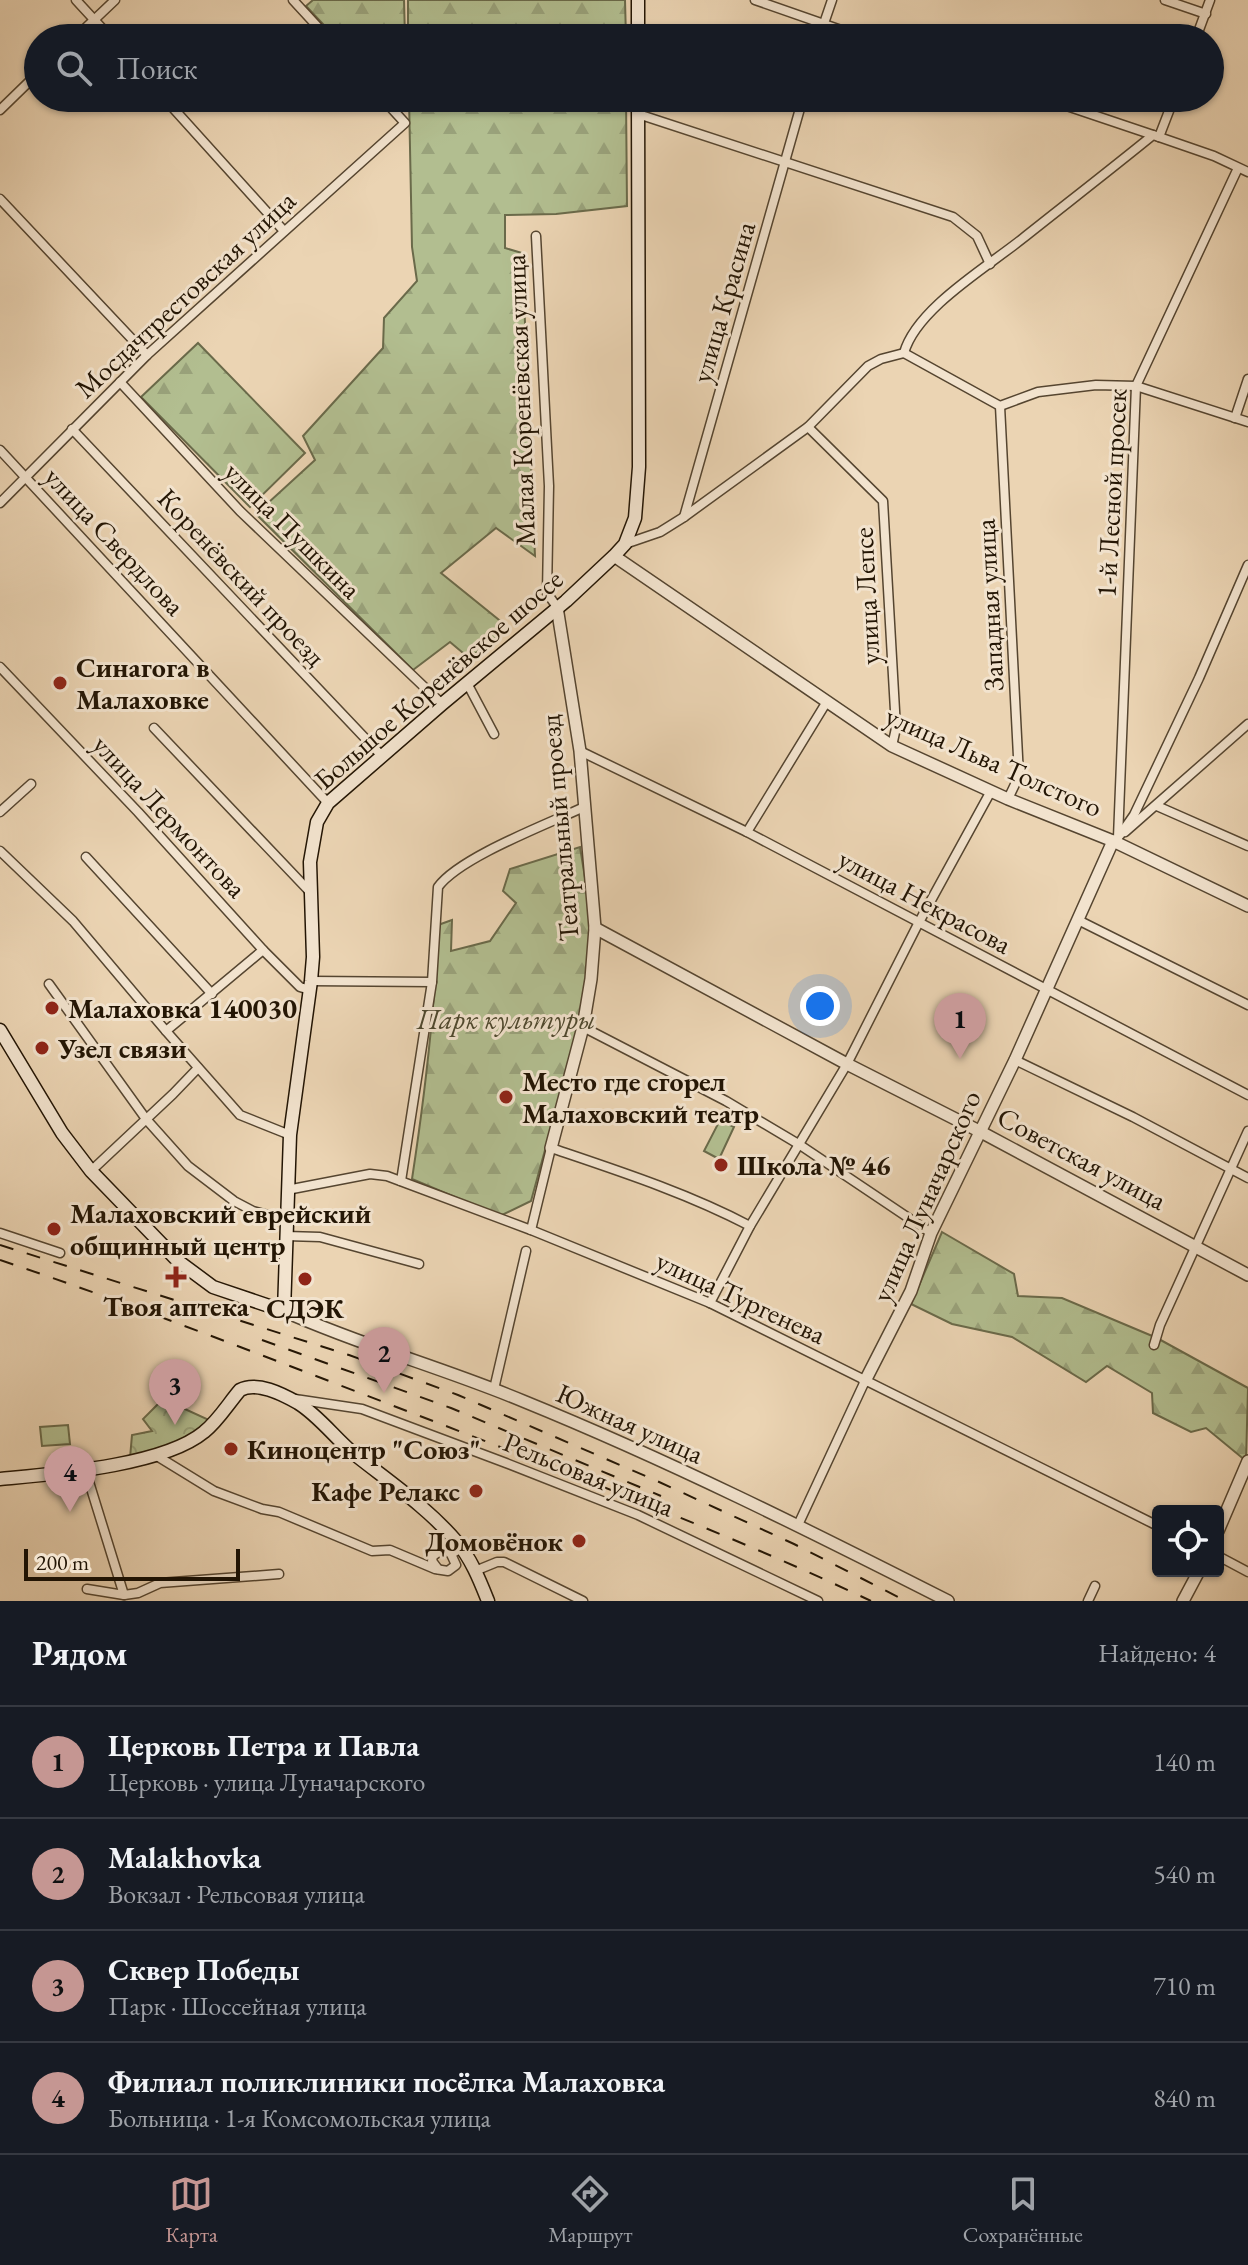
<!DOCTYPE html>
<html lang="ru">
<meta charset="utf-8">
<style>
:root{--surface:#171b24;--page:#242831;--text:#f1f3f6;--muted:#9ea1a6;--line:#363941;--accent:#c59692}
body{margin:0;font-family:"EB Garamond",serif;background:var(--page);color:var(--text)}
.controls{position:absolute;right:24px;bottom:24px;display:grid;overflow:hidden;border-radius:8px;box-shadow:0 2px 6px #0004}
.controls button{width:72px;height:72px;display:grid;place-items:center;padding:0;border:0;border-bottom:2px solid var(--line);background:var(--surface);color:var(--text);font:40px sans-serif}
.scale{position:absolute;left:24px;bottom:20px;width:216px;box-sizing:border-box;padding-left:8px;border:4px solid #231504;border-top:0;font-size:22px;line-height:28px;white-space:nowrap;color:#231504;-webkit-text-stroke:6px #f2e3ce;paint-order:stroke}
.you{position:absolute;left:820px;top:1006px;width:28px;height:28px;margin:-20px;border:6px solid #fff;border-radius:50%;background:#1a73e8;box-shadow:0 0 0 12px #1a73e833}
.badge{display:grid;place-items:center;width:52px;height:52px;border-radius:50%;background:var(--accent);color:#111;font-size:26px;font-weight:700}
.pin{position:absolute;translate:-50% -66px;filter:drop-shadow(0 2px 4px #0008)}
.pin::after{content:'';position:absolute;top:42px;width:28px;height:24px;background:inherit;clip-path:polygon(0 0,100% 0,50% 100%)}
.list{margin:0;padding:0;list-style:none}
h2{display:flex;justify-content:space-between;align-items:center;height:104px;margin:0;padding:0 32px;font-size:34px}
h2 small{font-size:26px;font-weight:400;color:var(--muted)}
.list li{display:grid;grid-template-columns:52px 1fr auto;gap:24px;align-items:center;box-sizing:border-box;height:112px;padding:0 32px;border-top:2px solid var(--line)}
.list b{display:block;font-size:30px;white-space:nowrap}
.list p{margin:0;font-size:26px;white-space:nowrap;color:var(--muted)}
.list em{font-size:26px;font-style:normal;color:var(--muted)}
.icon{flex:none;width:44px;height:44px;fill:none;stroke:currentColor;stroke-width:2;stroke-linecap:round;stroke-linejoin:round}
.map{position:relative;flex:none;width:1248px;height:1601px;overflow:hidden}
.search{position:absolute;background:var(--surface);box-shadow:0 2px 6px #0004;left:24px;right:24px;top:24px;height:88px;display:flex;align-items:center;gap:20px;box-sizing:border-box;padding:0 28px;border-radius:44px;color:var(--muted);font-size:30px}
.sheet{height:552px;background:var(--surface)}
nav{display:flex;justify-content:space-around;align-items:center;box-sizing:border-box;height:112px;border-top:2px solid var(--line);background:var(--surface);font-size:22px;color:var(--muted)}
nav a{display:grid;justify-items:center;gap:4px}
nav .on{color:var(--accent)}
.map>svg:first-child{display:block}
</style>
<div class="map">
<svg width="1248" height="1601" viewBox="0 0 1248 1601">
<defs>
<pattern id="forest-firs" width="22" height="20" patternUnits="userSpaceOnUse" patternTransform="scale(2)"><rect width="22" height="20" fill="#b2be90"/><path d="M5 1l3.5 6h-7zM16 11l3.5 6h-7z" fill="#99a27b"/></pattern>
<pattern id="park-crowns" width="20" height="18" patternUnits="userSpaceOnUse" patternTransform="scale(2)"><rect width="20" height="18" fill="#b2be90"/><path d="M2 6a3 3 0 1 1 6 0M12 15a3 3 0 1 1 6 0" fill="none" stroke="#99a27b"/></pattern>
</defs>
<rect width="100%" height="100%" fill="#ebd4b3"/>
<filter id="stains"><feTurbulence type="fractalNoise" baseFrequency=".0025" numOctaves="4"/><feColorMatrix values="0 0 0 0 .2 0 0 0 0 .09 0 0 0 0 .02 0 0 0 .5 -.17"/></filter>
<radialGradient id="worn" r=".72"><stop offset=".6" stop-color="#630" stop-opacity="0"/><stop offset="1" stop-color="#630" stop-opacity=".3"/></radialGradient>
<g fill="url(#forest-firs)" stroke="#6a6a4a" stroke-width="2">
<path d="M313,0H404L405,38H336L306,6Z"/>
<path d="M408,0H625L626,38H408Z"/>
<path d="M409,98H626L627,206L556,214L505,215V248L522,253L535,556L496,528L441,573L509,628L469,658L450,642L413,670L256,514L315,460L303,436L383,348L384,318L417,281L412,247Z"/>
<path d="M198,343L305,453L250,507L141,397Z"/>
<path d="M580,847L591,915V966L578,1030L531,1201L500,1216L412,1179C425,1094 435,1010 438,925L452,920L451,951L490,941L516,903L503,891L510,869Z"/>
<path d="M942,1232L1014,1274L1018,1296L1062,1298L1157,1338L1248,1388L1246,1461L1206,1428L1191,1432L1153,1413L1152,1393L1107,1366L1086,1382L1012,1337L952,1324L911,1304Z"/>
</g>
<path fill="url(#park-crowns)" stroke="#6a6a4a" stroke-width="2" d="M163,1399L209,1420C186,1442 162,1451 130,1458L132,1435L152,1431L143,1419Z"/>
<g fill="#b2be90" stroke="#6a6a4a" stroke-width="2">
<path d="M720,1120L734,1127L719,1159L704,1151Z"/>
<path d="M68,1425L70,1444L42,1446L40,1427Z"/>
</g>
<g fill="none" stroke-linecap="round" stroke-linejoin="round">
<g stroke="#554530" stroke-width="11">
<g id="minor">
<path d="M76,0L111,38"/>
<path d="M293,0L328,38"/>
<path d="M755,0L864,38"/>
<path d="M1165,0L1206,14"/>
<path d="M75,38L115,0"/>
<path d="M819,38L832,0"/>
<path d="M1196,38L1210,0"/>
<path d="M164,98L284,231"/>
<path d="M1043,98L1153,135"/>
<path d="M0,110L38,73"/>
<path d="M638,114L953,217L977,236L990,264"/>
<path d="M1159,137L1214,156L1248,172"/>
<path d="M0,199L147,355"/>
<path d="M536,236L549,486L547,593L557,607"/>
<path d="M904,353C916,309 987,267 1022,239C1066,204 1110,170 1153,135L1159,137L1174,98"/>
<path d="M904,353L1000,406L1038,392L1096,385L1136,386L1248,422"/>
<path d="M120,382L240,511L442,704"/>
<path d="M1000,406L1019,776L1008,799"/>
<path d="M1235,418L1248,379"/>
<path d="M808,427L883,501L896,728L892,746"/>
<path d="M72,429L381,755"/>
<path d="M0,450L328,803"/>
<path d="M0,503L147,355L405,123L382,98"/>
<path d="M684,517L803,98"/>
<path d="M625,544L660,532L684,517L808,427L868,366L881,359L904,353"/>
<path d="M0,667L138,812L263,950L300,987L310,990"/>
<path d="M467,683L494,734"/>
<path d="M154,728L311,893"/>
<path d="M580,751L747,832L1248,1095"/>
<path d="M1157,806L1248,846"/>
<path d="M0,812L31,784"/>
<path d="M747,832L826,703"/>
<path d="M1125,832L1248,724"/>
<path d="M1120,835L1134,815L1199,678L1248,565"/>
<path d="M1113,841L1118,838L1136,386L1238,168"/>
<path d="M0,851L73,921L166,1031L240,1115L290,1135"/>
<path d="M86,857L212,994"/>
<path d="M1078,920L1248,1005"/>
<path d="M311,981L432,982"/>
<path d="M49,984L146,1119L188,1166L234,1201L253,1211L287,1220"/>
<path d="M583,1027L726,1101L800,1145L931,1233"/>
<path d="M166,1031L263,950"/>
<path d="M1015,1060L1133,1117L1248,1178"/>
<path d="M91,1171L173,1094L198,1068"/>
<path d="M401,1181L432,982L438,887C460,857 548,824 584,807"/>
<path d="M287,1190L370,1174L387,1176L531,1230L710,1303L1158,1526"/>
<path d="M531,1230L551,1148C619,1171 687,1193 750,1226"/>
<path d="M0,1233L60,1253"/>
<path d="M286,1236L320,1237L419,1264"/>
<path d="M710,1303L750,1226L847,1064L918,924L991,791"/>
<path d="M1154,1345L1160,1325L1248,1131"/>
<path d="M494,1389L526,1251"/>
<path d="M295,1399L362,1409L506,1463L638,1515L818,1601"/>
<path d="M157,1456L214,1491L262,1509L279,1512L372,1551L390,1550L435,1569L448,1571L456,1565L451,1554L462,1548"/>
<path d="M85,1469L124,1595"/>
<path d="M798,1525L865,1381"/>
<path d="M1218,1556L1248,1572"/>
<path d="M438,1569L432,1561L433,1556L444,1548L451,1554"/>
<path d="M475,1571L497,1562H504L583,1601"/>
<path d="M87,1589L124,1595L138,1593L160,1583L279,1574"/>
<path d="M1088,1601L1095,1586"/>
</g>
</g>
<g stroke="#554530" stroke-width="14">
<g id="tertiary">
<path d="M614,556L892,746L1008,799L1113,841L1248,906"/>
<path d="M595,928L847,1064L981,1132L1248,1275"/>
<path d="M551,1148L583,1027L591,979L595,928L580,751L557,607"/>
<path d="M284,1311C362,1346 444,1368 523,1401C668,1460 808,1530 948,1601"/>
<path d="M865,1381L911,1291L931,1233L1015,1060L1113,841"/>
<path d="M1218,1531L1248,1461"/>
<path d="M1183,1601L1199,1571"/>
</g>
</g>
<g stroke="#231504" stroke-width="15">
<g id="secondary">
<path d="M638,38V0"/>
<path d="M0,1030L62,1133L91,1171L178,1261L213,1287L284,1311L290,1135L311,981L313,957L310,862L317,822L328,803L442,704L566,601L614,556L625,544L635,518L639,467L638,98"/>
<path d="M0,1479C53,1474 163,1466 204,1432C218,1421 228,1404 240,1390C257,1381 282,1394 298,1403C319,1416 334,1437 353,1453C388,1481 427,1507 456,1541C471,1558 480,1581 488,1601"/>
</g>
</g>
<use href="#minor" stroke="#f2e3ce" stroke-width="8"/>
<use href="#tertiary" stroke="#f2e3ce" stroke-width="11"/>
<use href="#secondary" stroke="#f2e3ce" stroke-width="12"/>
<g stroke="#231504" stroke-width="2" stroke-dasharray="14 14" stroke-linecap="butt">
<path d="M0,1245L349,1355L458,1395L657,1481L794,1544L906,1601"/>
<path d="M0,1260C146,1309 289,1366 433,1421C580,1478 728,1533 871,1601"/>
<path d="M262,1340L451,1408L661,1496"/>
</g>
</g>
<g fill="#8f2418" stroke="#f2e3ce" stroke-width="3">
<circle cx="60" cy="683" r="8"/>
<circle cx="52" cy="1008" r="8"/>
<circle cx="42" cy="1048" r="8"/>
<circle cx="506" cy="1097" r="8"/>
<circle cx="721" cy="1165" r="8"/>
<circle cx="54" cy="1229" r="8"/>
<path d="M172 1265h8v8h8v8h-8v8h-8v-8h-8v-8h8z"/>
<circle cx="305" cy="1279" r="8"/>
<circle cx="231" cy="1449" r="8"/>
<circle cx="476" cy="1491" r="8"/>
<circle cx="579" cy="1541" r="8"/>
</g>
<g text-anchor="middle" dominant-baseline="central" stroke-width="6" stroke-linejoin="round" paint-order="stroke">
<g font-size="28" fill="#231504" stroke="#f2e3ce">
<text transform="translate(185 294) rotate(-43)">Мосдачтрестовская улица</text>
<text transform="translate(723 302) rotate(-74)">улица Красина</text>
<text transform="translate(520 400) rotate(-92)">Малая Коренёвская улица</text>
<text transform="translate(1111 493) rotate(-87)">1-й Лесной просек</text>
<text transform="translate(293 530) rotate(45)">улица Пушкина</text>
<text transform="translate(115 541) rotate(47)">улица Свердлова</text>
<text transform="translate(242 577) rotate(47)">Коренёвский проезд</text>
<text transform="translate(866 596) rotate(-93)">улица Лепсе</text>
<text transform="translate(989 605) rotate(-93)">Западная улица</text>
<text transform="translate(438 679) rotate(-41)">Большое Коренёвское шоссе</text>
<text transform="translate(994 761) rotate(24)">улица Льва Толстого</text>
<text transform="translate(170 816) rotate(47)">улица Лермонтова</text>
<text transform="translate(559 828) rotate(-95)">Театральный проезд</text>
<text transform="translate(925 901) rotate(28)">улица Некрасова</text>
<text transform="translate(1082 1158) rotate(28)">Советская улица</text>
<text transform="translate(926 1196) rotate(-66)">улица Луначарского</text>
<text transform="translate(741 1297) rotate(25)">улица Тургенева</text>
<text transform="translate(630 1423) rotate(24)">Южная улица</text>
<text transform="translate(589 1474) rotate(22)">Рельсовая улица</text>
</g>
<g font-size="28" font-weight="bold" fill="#231504" stroke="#f2e3ce" text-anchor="start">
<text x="76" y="667">Синагога в<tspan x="76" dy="32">Малаховке</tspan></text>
<text x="68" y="1008">Малаховка 140030</text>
<text x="58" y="1048">Узел связи</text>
<text x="522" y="1081">Место где сгорел<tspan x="522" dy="32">Малаховский театр</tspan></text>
<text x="737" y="1165">Школа № 46</text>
<text x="70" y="1213">Малаховский еврейский<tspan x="70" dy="32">общинный центр</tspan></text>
<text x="176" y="1306" text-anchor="middle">Твоя аптека</text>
<text x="305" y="1308" text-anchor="middle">СДЭК</text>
<text x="247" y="1449">Киноцентр "Союз"</text>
<text x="460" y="1491" text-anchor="end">Кафе Релакс</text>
<text x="563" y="1541" text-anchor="end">Домовёнок</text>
</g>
<g font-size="28" font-style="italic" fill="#4e482e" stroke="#f2e3ce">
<text x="506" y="1019">Парк культуры</text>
</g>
</g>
<rect width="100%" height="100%" filter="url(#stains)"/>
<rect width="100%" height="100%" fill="url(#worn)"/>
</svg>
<div class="controls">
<button><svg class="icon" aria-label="locate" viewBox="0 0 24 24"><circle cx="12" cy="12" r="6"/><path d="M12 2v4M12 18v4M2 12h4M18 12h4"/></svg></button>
</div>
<div class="scale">200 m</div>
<div class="you"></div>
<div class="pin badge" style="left:960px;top:1059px">1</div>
<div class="pin badge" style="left:384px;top:1393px">2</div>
<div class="pin badge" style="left:175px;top:1425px">3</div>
<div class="pin badge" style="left:70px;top:1512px">4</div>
<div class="search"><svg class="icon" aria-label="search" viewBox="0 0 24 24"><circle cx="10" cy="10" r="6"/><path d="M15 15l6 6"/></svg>Поиск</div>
</div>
<section class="sheet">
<h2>Рядом<small>Найдено: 4</small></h2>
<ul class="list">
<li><span class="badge">1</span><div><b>Церковь Петра и Павла</b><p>Церковь · улица Луначарского</p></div><em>140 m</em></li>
<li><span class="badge">2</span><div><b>Malakhovka</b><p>Вокзал · Рельсовая улица</p></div><em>540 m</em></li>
<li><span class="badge">3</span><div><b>Сквер Победы</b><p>Парк · Шоссейная улица</p></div><em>710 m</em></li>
<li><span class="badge">4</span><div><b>Филиал поликлиники посёлка Малаховка</b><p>Больница · 1-я Комсомольская улица</p></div><em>840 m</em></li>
</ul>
</section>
<nav>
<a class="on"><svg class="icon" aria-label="map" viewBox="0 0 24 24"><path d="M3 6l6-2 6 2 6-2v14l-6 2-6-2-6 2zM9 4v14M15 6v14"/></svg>Карта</a>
<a><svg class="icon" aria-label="directions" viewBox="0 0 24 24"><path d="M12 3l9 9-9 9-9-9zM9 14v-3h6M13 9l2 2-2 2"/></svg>Маршрут</a>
<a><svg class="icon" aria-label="saved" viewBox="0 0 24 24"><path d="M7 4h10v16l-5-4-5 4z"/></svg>Сохранённые</a>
</nav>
